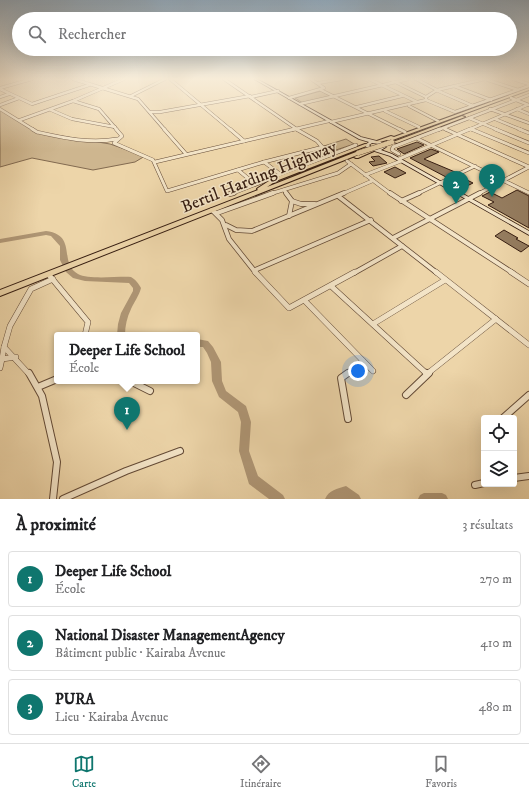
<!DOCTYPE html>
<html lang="fr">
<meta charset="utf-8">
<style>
:root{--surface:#fff;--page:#f6f6f6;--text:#202124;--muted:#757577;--line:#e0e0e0;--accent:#0f766e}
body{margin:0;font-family:"IM FELL DW Pica",serif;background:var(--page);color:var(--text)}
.controls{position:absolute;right:12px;bottom:12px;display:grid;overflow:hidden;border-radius:4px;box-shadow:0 4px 16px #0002}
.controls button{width:36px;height:36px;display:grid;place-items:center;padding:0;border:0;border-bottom:1px solid var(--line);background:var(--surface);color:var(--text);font:20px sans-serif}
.you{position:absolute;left:358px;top:371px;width:14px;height:14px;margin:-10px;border:3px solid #fff;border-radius:50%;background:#1a73e8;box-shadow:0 0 0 6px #1a73e833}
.badge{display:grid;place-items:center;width:26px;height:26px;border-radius:50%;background:var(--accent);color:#fff;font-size:13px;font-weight:700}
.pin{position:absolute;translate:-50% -33px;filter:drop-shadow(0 1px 2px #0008)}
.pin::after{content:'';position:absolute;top:21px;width:14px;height:12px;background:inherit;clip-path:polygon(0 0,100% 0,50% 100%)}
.popup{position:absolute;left:54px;top:332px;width:146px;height:52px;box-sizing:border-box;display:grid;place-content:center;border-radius:4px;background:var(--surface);filter:drop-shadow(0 1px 3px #0005);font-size:13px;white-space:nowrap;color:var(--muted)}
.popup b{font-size:15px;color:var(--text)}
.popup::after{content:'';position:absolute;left:50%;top:100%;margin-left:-8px;border:8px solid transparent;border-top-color:var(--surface)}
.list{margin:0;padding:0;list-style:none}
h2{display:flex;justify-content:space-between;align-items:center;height:52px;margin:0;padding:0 16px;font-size:17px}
h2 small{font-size:13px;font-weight:400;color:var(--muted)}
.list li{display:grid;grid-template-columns:26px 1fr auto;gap:12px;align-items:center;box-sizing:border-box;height:56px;margin:0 8px 8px;padding:0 8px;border:1px solid var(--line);border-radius:4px}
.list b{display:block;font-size:15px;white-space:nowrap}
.list p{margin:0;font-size:13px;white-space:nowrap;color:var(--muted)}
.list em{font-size:13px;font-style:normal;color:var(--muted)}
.icon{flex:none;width:22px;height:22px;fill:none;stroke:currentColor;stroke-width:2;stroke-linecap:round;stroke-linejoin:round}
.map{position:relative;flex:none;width:529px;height:499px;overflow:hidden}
.search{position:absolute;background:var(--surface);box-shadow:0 4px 16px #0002;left:12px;right:12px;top:12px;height:44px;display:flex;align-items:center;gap:10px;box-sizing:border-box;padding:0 14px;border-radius:22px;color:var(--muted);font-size:15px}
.sheet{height:244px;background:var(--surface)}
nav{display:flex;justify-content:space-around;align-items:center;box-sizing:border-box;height:56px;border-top:1px solid var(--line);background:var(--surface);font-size:11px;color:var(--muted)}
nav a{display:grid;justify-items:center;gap:2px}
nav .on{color:var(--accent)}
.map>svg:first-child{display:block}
</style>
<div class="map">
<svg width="529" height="499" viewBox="0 0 529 499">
<rect width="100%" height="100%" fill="#edd5a9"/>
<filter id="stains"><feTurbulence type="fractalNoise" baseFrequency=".005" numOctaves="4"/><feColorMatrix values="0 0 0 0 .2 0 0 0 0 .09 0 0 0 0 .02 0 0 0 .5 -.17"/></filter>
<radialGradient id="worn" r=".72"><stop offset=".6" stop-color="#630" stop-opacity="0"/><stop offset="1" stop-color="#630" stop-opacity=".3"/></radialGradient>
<g fill="#ceb68f" stroke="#826a50">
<path d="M321,91L330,96L303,103L295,98Z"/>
<path d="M0,109L37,132L110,144L145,156L135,162L93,170L32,158L0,167Z"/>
<path d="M346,139L354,144L333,151L324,146Z"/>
</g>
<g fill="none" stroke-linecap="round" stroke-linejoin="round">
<g fill="#af9675" fill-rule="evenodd">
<path d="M46,231C78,235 58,263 78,274C89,280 118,276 131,277C135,279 139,284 141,288C139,296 134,302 131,309C127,317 125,326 125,335H117L118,324L121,313L133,291V288L129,283L85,281L73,278L66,272L60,260V246L51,236L46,235L0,243V239Z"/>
<path d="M197,339L208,341L213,347L221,362L222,381L226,391L246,406L251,422L249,451L258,476L283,495L285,499H269L249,484L239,451L241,422L238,412L219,397L212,381L211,362L207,353L203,347H197Z"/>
<path d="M346,486L359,495L361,499H325C329,490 337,489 346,486Z"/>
<path d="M424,493H442L446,495L448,499H418L420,495Z"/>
</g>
</g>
<g fill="#957d60" stroke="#361d11">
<path d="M417,142L424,145L404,154L397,149Z"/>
<path d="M431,149L439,152L424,159L455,172L446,177L410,158Z"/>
<path d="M379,156L387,163L373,166L369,162L375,161L371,157Z"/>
<path d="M395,167L406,173L395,178L384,172Z"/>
<path d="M463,178L473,183L465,187L455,181Z"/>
<path d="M517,190L529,196V228L488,205L494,202L482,196L490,192L502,198Z"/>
<path d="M504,230L518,238L516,239L529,246L521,252L495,236Z"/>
</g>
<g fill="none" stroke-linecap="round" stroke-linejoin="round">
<g stroke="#644b37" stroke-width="3.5">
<g id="street-far4">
<path d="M73,79L138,99L165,130"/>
<path d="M170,79L231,130"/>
<path d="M224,79L298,130"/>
<path d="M369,79L417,102"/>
<path d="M389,79L426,97"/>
<path d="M485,79L518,90"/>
<path d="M513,79L529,84"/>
<path d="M318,83L342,79"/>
<path d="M454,86L491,100"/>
<path d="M0,88L32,79"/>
<path d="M0,89L32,104L89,85"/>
<path d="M321,90L401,130"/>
<path d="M436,90L473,106"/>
<path d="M437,90L485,79"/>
<path d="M131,96L165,79"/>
<path d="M0,97L9,94"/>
<path d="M251,97L278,91"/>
<path d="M289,98L324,88L311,79"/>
<path d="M511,98L529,105"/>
<path d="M426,100L455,112L529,86"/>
<path d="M73,101L99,109L117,130"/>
<path d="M300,104L409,79"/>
<path d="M0,105L19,98"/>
<path d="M409,106L438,121"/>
<path d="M357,107L402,96"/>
<path d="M0,109L34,130"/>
<path d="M490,109L529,123"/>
<path d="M517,109L529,114"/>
<path d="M51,110L72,119L115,127"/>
<path d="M385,111L419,127"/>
<path d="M150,112H160L250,96"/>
<path d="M469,118L498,130"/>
<path d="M495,119L522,130"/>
<path d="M20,120L73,101L124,79"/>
<path d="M331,122L426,100V97L437,90L416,79"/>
<path d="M445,129L447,130"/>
<path d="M471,129L473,130"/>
<path d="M291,130L329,121"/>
<path d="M438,130L529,95"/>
<path d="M468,130L527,105"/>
</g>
</g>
<g stroke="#644b37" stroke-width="4">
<g id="street-far3">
<path d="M32,129L37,132C64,138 90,144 117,139"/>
<path d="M116,129L122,136L114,143L153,160L167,191L264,162L323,147"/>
<path d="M164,129L186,154"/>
<path d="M230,129L244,141"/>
<path d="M296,129L317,141L329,155"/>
<path d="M399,129L405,132"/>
<path d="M445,129L529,167"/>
<path d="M471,129L529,153"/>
<path d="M495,129L529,143"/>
<path d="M519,129L529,133"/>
<path d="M418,139L529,193"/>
<path d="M399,154L392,150L393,147L440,129"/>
<path d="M399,159L470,129"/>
<path d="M347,161L391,194"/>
<path d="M155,162L295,129"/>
<path d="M264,162L280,174"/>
<path d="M238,170L255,184"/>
<path d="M365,175L401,161"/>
<path d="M284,190L287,194"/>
<path d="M231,194L356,145"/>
<path d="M270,194L338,173L351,164"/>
<path d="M342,194L372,181"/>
<path d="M417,194L475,166"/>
<path d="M478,194L529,167"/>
</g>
</g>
<g stroke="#644b37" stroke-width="5.5">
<g id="street-far2">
<path d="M286,193L292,201L289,216"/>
<path d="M390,193L513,273"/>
<path d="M230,194L234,193"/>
<path d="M338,196L437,273"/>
<path d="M292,201L301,204H315"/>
<path d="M401,201L419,193"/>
<path d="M212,210L222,220L229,239L256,273"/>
<path d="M217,213L273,193"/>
<path d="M226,225L236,230L252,231L344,193"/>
<path d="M393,238L480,193"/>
<path d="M255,270L371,220"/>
<path d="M354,273L402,246"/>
</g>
</g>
<g stroke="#644b37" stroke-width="6">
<g id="street-far1">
<path d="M255,272L289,308L355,272"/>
<path d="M436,272L529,345"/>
<path d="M511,272L529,284"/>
<path d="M49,275L88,322L85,335"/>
<path d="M331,286L427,374"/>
<path d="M305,301L373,371"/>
<path d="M373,324L445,280"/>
<path d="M4,347L2,359L16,357"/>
<path d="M0,368L2,359"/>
<path d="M29,374L4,347L10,326L31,289L53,279"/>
<path d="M347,374L363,361"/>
<path d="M427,374L496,319"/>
</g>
</g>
<g stroke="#644b37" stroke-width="8">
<g id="street">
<path d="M29,373L42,396L57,462L53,499"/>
<path d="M348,373L341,378L348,419"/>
<path d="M426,373L427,374"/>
<path d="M130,381L150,391"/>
<path d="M38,387L57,379"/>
<path d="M406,395L429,373"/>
<path d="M503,418L529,395"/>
<path d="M514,478L529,476"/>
<path d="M475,485L484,483"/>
<path d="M63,499L126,471L180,451"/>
</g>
</g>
<g stroke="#361d11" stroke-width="1.5">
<path id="secondary" d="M254,79H257L361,137L381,142L386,147L381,150L392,154L529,231V235L390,156L371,150L367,148L365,145L369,142L359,139ZM372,143L379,144L382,147C377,150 373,149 369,145Z"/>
</g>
<g stroke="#361d11" stroke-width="2">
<g id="primary">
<path d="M529,88V90L390,141H388L387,140L376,143L374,142L391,136L394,137Z"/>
<path d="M462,116L465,117L397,143L393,142Z"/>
<path d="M365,144L369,145L276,181L267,187L356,152H360V154L0,296V290L258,190L257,189L258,188L272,179Z"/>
<path d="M372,149L376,150L358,158H356L354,157Z"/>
</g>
</g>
<use href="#street-far4" stroke="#f3e4c7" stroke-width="2.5"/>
<use href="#street-far3" stroke="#f3e4c7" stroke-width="3"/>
<use href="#street-far2" stroke="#f3e4c7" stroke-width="4"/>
<use href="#street-far1" stroke="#f3e4c7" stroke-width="5"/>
<use href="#street" stroke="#f3e4c7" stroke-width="6"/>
<use href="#secondary" fill="#f3e4c7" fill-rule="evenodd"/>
<use href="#primary" fill="#edd5a9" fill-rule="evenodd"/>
<g stroke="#361d11" stroke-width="5.5" stroke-linecap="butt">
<path id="primary-bridge" d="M358,153L392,142"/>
</g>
<use href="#primary-bridge" stroke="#edd5a9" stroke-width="4.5"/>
</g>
<linearGradient id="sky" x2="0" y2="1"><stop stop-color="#91a8ba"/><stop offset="0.53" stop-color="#f7ecd8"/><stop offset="1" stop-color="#f7ecd8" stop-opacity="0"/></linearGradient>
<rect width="529" height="149" fill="url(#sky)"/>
<g text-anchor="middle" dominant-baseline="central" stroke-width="3" stroke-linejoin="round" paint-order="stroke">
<g font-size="17" fill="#361d11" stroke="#f3e4c7">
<text transform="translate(259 177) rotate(-22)">Bertil Harding Highway</text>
</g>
</g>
<rect width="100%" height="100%" filter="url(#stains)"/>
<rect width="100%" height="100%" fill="url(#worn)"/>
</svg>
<div class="controls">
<button><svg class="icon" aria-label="locate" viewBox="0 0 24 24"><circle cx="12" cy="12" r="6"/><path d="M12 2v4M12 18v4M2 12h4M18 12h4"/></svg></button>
<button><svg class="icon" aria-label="layers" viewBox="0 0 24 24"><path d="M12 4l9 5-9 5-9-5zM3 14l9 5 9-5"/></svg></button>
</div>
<div class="you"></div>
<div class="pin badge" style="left:127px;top:430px">1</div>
<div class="popup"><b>Deeper Life School</b>École</div>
<div class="pin badge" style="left:456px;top:204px">2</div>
<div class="pin badge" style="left:492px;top:197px">3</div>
<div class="search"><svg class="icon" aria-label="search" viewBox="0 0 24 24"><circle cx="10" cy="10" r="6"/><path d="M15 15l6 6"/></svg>Rechercher</div>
</div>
<section class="sheet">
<h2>À proximité<small>3 résultats</small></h2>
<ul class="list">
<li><span class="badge">1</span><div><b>Deeper Life School</b><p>École</p></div><em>270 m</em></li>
<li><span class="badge">2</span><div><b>National Disaster ManagementAgency</b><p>Bâtiment public · Kairaba Avenue</p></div><em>410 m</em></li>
<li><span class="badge">3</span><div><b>PURA</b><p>Lieu · Kairaba Avenue</p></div><em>480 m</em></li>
</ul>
</section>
<nav>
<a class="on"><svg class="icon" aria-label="map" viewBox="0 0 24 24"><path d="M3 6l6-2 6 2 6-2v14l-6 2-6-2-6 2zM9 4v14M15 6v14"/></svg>Carte</a>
<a><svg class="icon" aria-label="directions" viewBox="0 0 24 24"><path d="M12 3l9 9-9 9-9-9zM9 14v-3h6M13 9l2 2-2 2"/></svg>Itinéraire</a>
<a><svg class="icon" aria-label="saved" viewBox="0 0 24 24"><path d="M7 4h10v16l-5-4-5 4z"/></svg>Favoris</a>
</nav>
